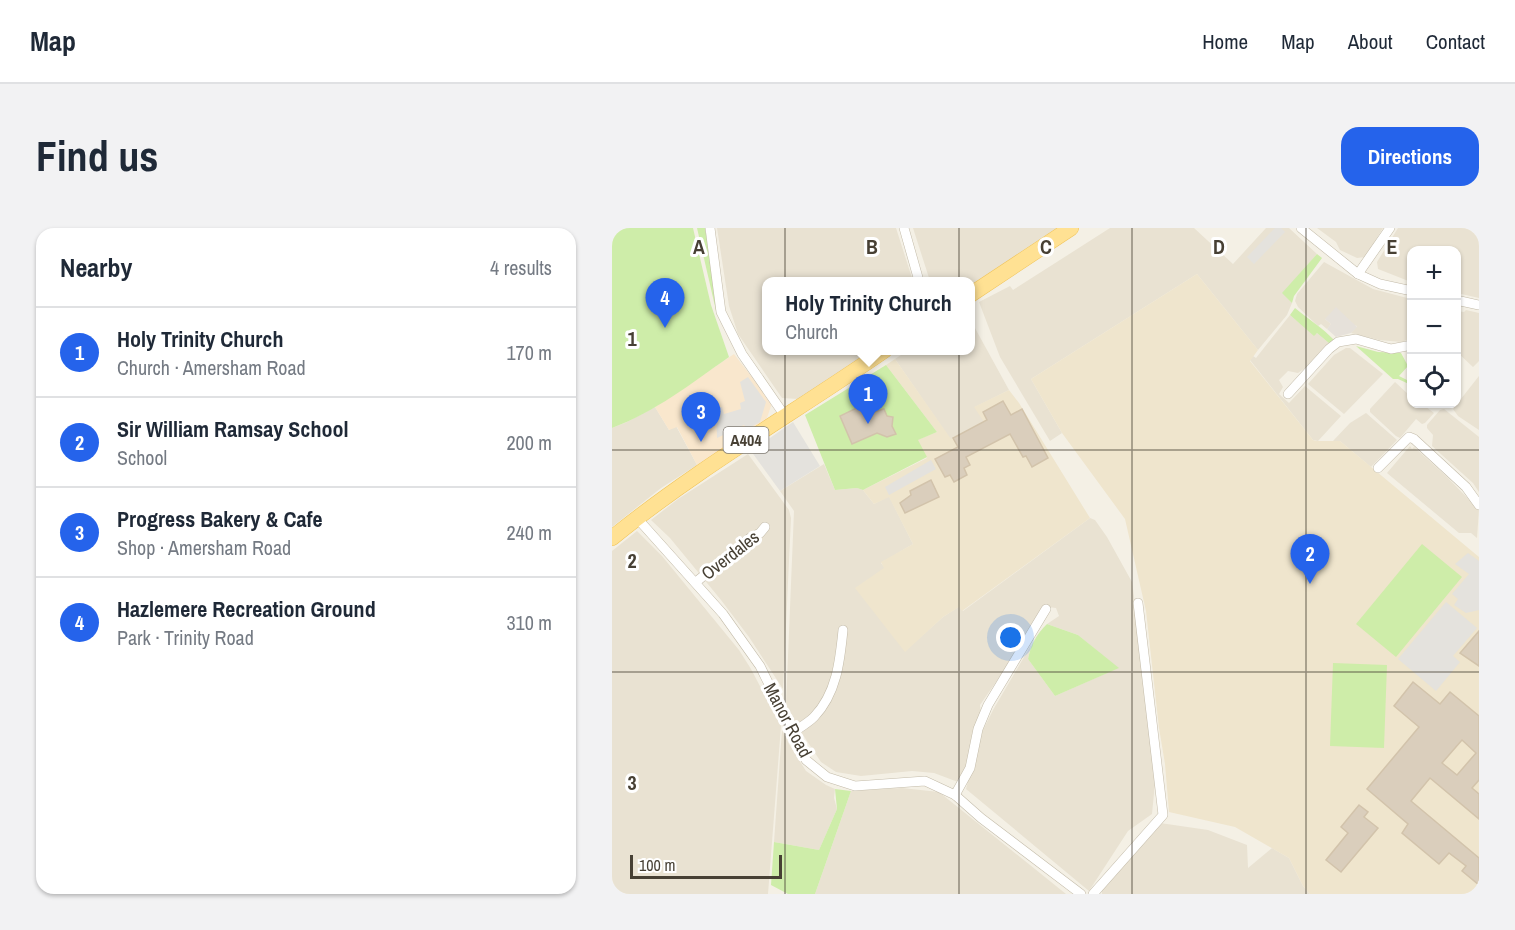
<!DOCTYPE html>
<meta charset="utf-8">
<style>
:root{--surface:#fff;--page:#f2f2f3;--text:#1f2937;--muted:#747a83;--line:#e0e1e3;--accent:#2563eb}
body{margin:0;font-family:"Archivo Narrow",sans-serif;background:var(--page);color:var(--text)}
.controls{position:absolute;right:18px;top:18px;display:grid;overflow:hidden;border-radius:12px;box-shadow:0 2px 4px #0004}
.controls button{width:54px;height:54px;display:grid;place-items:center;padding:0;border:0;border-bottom:2px solid var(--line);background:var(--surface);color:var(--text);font:30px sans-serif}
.scale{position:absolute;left:18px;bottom:15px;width:152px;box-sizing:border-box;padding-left:6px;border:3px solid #474034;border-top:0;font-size:16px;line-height:21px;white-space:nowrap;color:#474034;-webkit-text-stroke:4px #fff;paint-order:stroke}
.you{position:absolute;left:399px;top:410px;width:21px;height:21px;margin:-15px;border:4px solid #fff;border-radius:50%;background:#1a73e8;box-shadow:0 0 0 9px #1a73e833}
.badge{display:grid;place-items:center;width:39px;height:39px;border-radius:50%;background:var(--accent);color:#fff;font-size:20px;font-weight:700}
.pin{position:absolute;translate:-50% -50px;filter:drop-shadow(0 2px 3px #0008)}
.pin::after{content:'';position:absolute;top:32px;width:21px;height:18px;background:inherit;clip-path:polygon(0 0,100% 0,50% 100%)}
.popup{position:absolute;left:150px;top:49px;width:213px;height:78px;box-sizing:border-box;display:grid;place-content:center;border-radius:12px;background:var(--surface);filter:drop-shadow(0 2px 4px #0005);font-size:20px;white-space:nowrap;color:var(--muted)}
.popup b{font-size:22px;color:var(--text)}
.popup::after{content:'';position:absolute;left:50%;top:100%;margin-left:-12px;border:12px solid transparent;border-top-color:var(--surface)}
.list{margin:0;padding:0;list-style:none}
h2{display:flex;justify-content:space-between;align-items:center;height:78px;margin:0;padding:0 24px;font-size:26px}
h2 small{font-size:20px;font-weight:400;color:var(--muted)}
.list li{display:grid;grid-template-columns:39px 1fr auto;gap:18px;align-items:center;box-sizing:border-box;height:90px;padding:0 24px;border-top:2px solid var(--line)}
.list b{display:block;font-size:22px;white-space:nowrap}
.list p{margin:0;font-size:20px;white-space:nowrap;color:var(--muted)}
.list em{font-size:20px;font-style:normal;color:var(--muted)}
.icon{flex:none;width:33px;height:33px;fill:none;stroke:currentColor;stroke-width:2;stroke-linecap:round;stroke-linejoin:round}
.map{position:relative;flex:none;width:867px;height:666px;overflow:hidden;border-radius:18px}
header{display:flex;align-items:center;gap:36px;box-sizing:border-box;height:84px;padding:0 30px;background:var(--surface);border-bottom:2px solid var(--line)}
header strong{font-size:28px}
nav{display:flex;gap:33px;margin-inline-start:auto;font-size:21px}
.intro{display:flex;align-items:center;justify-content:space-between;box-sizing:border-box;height:144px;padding:0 36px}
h1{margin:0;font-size:42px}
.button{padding:15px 27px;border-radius:18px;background:var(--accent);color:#fff;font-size:21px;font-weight:700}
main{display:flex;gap:36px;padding:0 36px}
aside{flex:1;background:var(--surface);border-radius:18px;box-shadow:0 2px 4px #0004}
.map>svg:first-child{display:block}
</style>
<header>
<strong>Map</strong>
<nav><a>Home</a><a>Map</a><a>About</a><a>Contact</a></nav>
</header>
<div class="intro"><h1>Find us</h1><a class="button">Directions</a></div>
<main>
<aside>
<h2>Nearby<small>4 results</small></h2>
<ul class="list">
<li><span class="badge">1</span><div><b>Holy Trinity Church</b><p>Church · Amersham Road</p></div><em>170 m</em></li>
<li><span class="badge">2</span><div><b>Sir William Ramsay School</b><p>School</p></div><em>200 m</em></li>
<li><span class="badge">3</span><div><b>Progress Bakery &amp; Cafe</b><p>Shop · Amersham Road</p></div><em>240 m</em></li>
<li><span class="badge">4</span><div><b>Hazlemere Recreation Ground</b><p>Park · Trinity Road</p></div><em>310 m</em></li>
</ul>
</aside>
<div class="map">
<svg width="867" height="666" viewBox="0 0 867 666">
<rect width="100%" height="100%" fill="#f4f0e5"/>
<g fill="#e9e2d2">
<path d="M105,0H284L301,53H154V122L262,123L186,171L170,170L126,106L117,78Z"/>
<path d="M301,0H451L358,61V53H318Z"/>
<path d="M498,0H582L621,36L654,0H677L705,26L671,65L680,75L675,87L646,122L585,46L419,151L450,205L438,213L388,129L367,74L398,58L401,62Z"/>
<path d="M705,0H771L753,29L745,30L728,22L724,14Z"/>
<path d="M786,0H867V70L845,65L844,22H800L799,54L766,41L765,34Z"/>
<path d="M712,34L761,61L799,71V110L790,114L767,112L739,105L745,98L713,91L719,96L715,101L709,96L706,98L686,79L683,73L685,66Z"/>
<path d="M854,82L867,85V133L861,139L845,124L844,83L852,84Z"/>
<path d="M678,87L702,107L705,105L718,116L693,140L686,145L676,143L667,152L671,159L667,166L677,175L693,158L729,188L706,213L701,212L638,132L641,128L644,130Z"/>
<path d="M358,91L397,162L363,179L373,194L339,212L283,131L295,123L358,122Z"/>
<path d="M734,120H738L771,146L732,186L696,156L722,127Z"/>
<path d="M867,148V202L846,188L841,181Z"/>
<path d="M783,154L797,167H799L800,176H810L822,185L813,195L810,196L804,191L788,210L784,208L758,184V181Z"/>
<path d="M43,179L57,202L64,198L85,237L49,260L0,299V200L15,194Z"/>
<path d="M832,181L867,209V264L861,255L820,218L821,207L815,200V197L828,182Z"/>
<path d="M754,185L785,212L759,239L728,213H721L738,195Z"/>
<path d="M798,218L800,221L802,219L834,248L867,282L865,310L859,305H847L775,245Z"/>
<path d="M136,226L177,282L179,290L171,461L137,409L109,372L58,310L39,292L66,271Z"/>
<path d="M212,236L223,262L245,260L251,262L262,276L277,268L301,316L269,335L273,340L293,423L331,389L348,378L351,383L478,290L483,292L495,309L520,354L545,534L540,586L516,603L477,663L354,561L368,508L381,482L419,417L416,431L443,468L506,440L466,407L435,396L447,388L444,380L436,379L368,477L369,485L360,508L354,539L346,554L322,545L300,543L249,548L224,544L209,534L185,498L174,477L182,283L168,263Z"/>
<path d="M25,303L50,328L127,422L139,441L169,498L156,666H0V323Z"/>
<path d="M170,502L177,516L194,543L214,557L223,561L222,570L225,581L207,622L162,614Z"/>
<path d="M290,560L327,564L454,666H203L239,563Z"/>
<path d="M548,595L596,602L635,617L636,640L660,620L677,630L691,658L698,666H490V660Z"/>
</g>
<path fill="#f9e7cd" d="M122,126L160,175L154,193L85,237L65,199L57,202L43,179Z"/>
<path fill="#e6e1da" d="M724,79L745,99L739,105L724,109L715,101L719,96L713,91Z"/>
<g fill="#efe5cd">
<path d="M585,46L646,122L638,133L701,212L704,213H728L867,329V666H698L691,658L677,630L623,599L557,584L553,536L547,500L534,383L513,291L450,205L419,151Z"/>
<path d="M283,131L339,211L372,194L362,179L397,162L407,175L478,290L350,383L347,379L331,389L293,424L243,360L272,340L269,334L301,316L277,269L262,276L251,262L315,230L305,212L325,204L274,137Z"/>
</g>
<g fill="#ceeda9">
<path d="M0,0H81L99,77L117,129C80,155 43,184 0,200Z"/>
<path d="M85,0H93L108,86L105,87Z"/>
<path d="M705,26L710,30L682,68L680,75L670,65Z"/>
<path d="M683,80C696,91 711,100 722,112L718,116L705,105L702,108L678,87Z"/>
<path d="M744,118L766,124L789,125L796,138L787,148L799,154V157L786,151H781Z"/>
<path d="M274,137L325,204L306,212L315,229L251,262L245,260L223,262L193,187Z"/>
<path d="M810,316L850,349L784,429L744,396Z"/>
<path d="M435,396L466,407L507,440L443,468L416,431C419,416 424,407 435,396Z"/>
<path d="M721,435L775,437L772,520L718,518Z"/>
<path d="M223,561L239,563L203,666H176L159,657L162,614L207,622L225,581Z"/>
</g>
<g fill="#e4e2dd">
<path d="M663,0H669L673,4L642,36L635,29Z"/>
<path d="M136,149L154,174L148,194L135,201L132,197L105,210L104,180L110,179L112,186L129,181L128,175L133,173L128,154Z"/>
<path d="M181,194L208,238L168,263L139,223Z"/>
<path d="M319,232L324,241L277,267L273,259Z"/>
<path d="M856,325L867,333V382L854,385L842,377L846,371L840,366L857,346L843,336Z"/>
<path d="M834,374L865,400L841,428L848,434L824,463L786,431Z"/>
</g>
<g fill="#dacebc" stroke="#d2c3ab" stroke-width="1.5" fill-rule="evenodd">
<path d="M391,173L399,187L410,181L436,230L420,239L414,228L411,229L398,206L354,229L358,237L352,240L355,247L342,254L338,247L333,249L323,231L346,219L341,210L375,192L371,184Z"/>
<path d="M257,174L262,184L272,181L275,188L281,189L280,198L284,206L275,209L265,205L240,216L228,188Z"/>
<path d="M319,252L327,269L293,285L288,275L299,267L298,263Z"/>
<path d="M867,403V438L848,425Z"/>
<path d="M801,454L828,476L838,464L867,488V552L860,560L867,566V591L818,550L799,573L867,630V657L850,643L854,638L837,625L827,636L790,605L796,596L755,561L807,499L782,478ZM850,512L864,525L845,547L830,535Z"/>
<path d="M747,577L756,584L752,589L766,600L729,644L714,632L736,605L729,599Z"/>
</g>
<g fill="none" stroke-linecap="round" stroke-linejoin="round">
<g stroke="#c3bba9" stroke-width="10">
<g id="street">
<path d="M98,0L109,84L130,126L173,188"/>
<path d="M292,0L307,53"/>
<path d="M689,0L746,46L768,56L800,63"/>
<path d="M746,46L778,0"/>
<path d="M844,72L867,77"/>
<path d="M676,166L717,121L726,114L744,111L779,121L800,117"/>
<path d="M766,240L797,209L802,211L854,259L867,277"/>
<path d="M25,290L111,386L148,438L194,532L215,549L243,558L313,553L343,567L369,590L469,666"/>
<path d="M84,354L138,310L148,305L153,299"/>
<path d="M180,505C187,500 196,495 202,489C225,465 228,432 231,402"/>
<path d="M343,567L358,540L366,501L376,477L434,381"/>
<path d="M481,666L551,587L526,375"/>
</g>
</g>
<g stroke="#f0c357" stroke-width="16">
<g id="primary">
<path d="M358,67L459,0"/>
<path d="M0,310C86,240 182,185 273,122"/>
</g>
</g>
<use href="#street" stroke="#fff" stroke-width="9"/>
<use href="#primary" stroke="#ffe193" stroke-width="15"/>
</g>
<path fill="none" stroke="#474034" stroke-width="1.5" stroke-opacity="0.55" d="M173,0V666M347,0V666M520,0V666M694,0V666M0,222H867M0,444H867"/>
<g text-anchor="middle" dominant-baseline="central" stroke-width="6" stroke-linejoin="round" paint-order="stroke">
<rect fill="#fff" stroke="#7e7971" stroke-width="1.5" x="111.5" y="199" width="45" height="26" rx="4.5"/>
<g font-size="16" font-weight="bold" fill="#474034">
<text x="134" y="212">A404</text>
</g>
<g font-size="18" fill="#474034" stroke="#fff">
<text transform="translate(118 327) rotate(-38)">Overdales</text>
<text transform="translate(176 492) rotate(62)">Manor Road</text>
</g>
</g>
<g font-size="20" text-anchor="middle" font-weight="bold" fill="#474034" stroke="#fff" stroke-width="6" stroke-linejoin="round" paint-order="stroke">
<text x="87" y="26">A</text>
<text x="260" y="26">B</text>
<text x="434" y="26">C</text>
<text x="607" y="26">D</text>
<text x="780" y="26">E</text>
<text x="20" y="118">1</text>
<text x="20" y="340">2</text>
<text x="20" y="562">3</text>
</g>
</svg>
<div class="controls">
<button>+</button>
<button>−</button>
<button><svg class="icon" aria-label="locate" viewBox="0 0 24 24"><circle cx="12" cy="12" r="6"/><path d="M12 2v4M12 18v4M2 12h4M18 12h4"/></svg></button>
</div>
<div class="scale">100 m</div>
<div class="you"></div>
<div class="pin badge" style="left:256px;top:196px">1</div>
<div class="popup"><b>Holy Trinity Church</b>Church</div>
<div class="pin badge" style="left:698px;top:356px">2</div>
<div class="pin badge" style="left:89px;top:214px">3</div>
<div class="pin badge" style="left:53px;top:100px">4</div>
</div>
</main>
